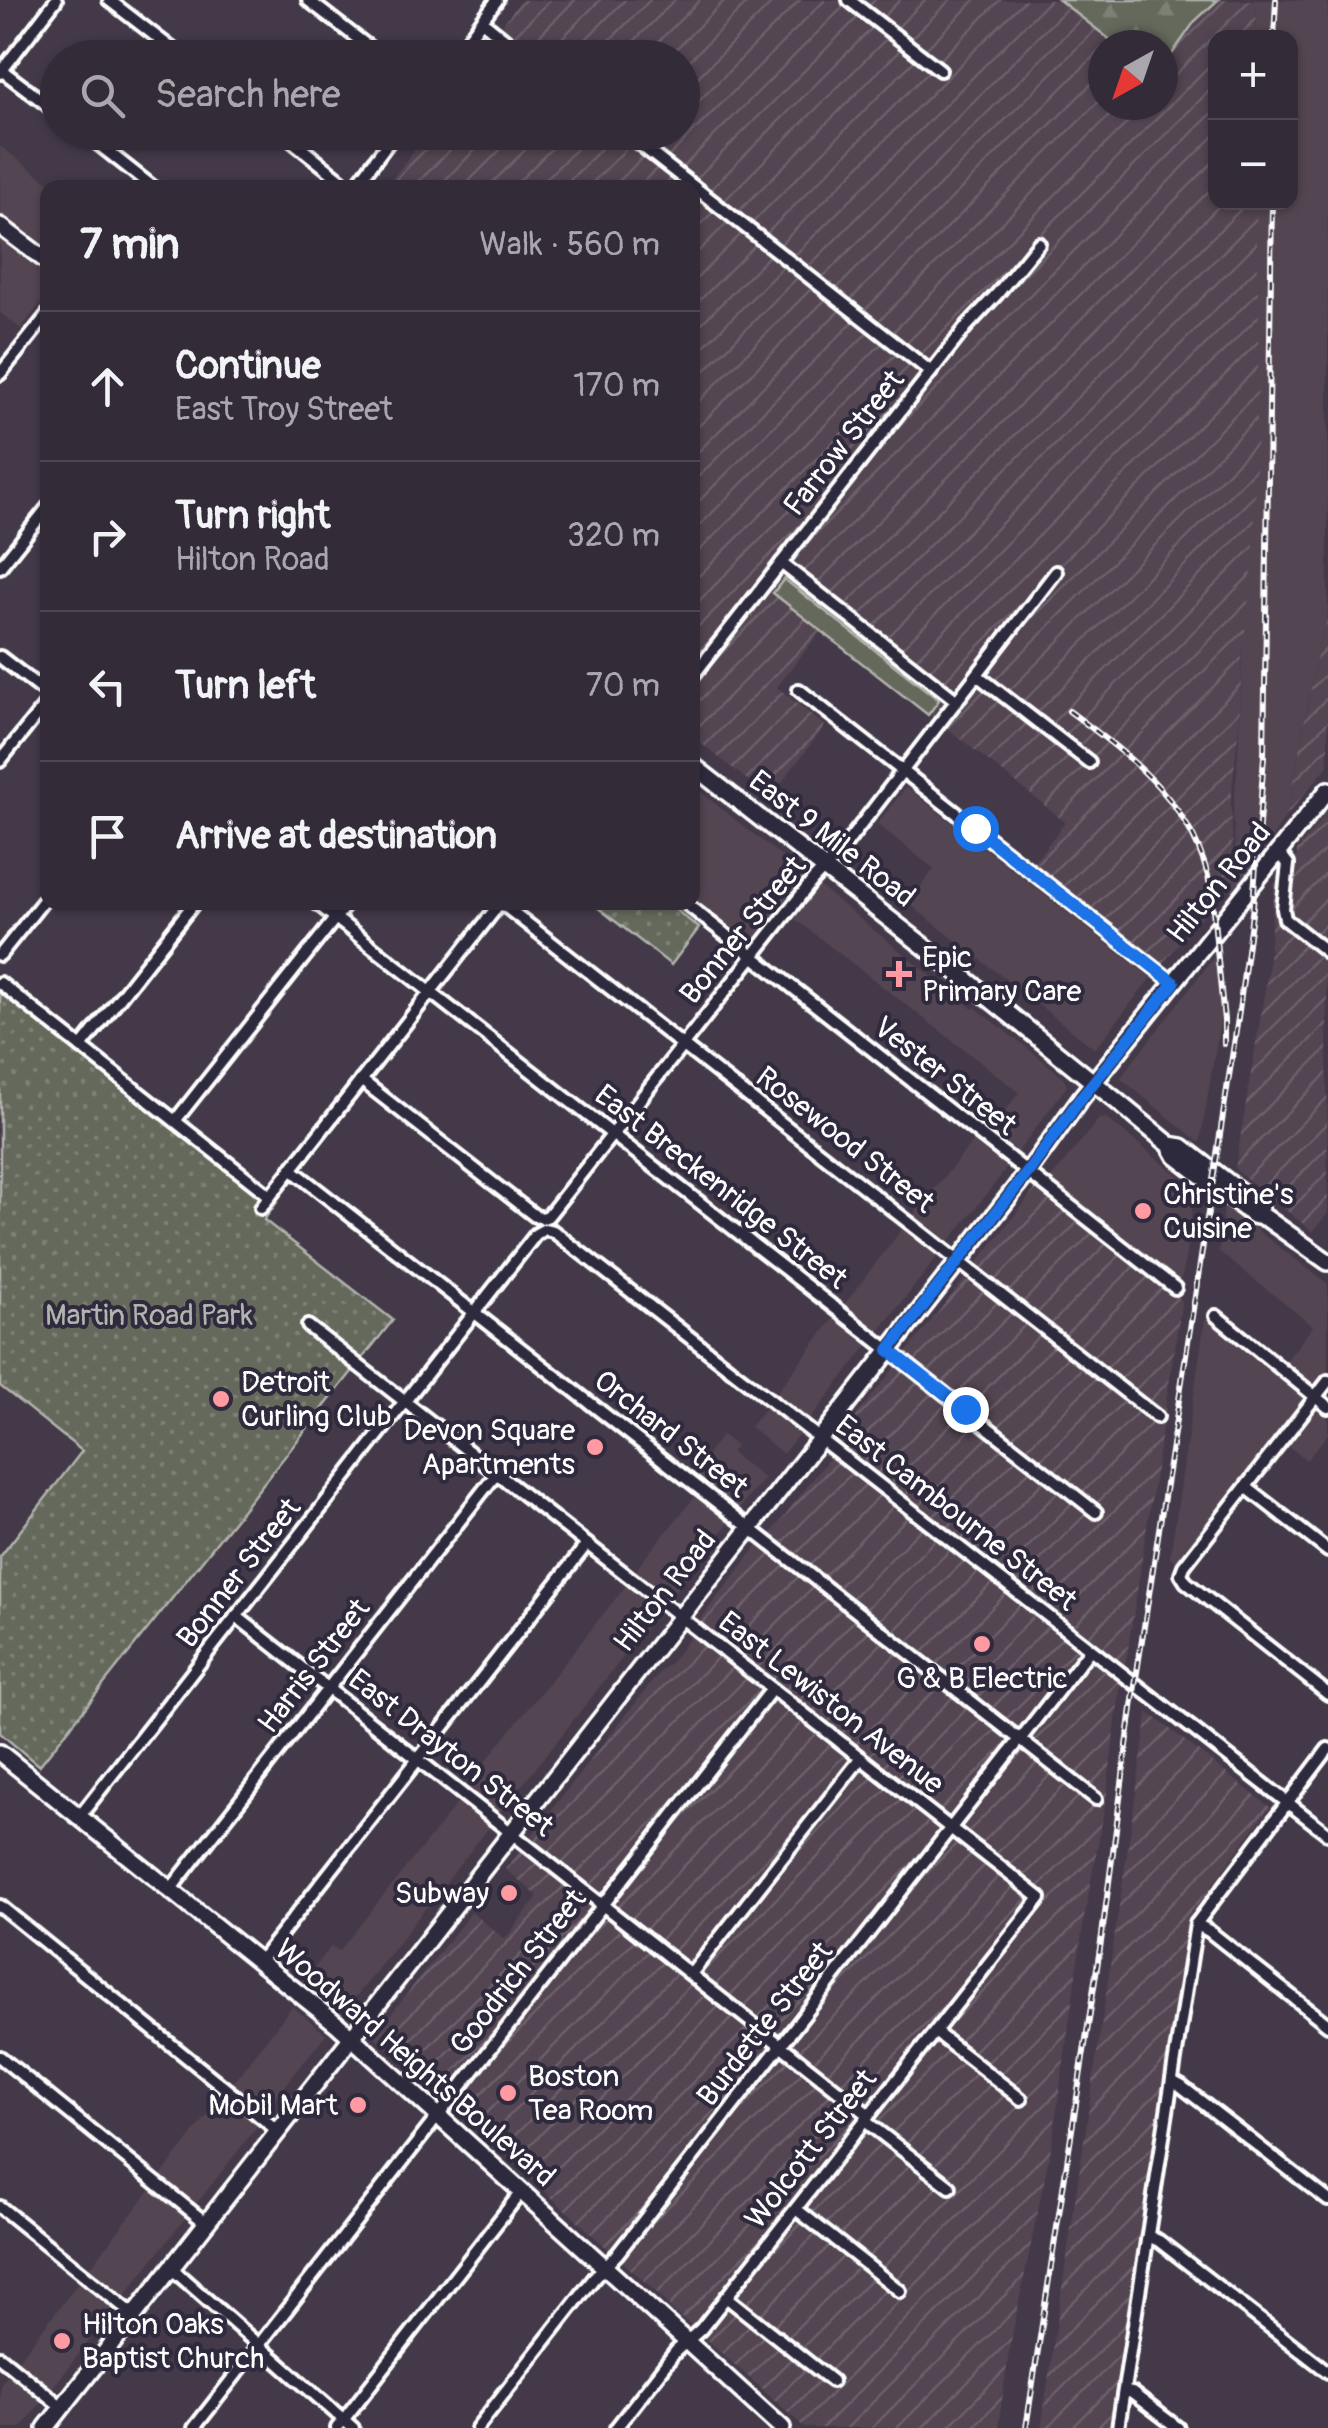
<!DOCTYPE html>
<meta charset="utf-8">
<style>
:root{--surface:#332b37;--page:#3e3742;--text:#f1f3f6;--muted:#a9a7ad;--line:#4e4752}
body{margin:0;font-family:Pangolin,sans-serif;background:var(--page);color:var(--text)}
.controls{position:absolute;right:30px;top:30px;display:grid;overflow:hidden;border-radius:20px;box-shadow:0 2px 8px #0004}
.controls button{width:90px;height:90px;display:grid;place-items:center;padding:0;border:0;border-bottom:2px solid var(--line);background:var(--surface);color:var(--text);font:50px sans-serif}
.compass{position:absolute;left:1088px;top:30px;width:90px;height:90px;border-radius:50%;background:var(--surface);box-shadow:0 2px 8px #0004;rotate:220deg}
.stop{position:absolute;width:30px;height:30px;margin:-22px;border:8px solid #1a73e8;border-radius:50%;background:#fff}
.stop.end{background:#1a73e8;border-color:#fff;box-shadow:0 2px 10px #0008}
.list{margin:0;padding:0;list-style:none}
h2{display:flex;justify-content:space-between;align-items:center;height:130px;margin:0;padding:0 40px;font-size:42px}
h2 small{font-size:32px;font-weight:400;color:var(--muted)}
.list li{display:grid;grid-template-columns:65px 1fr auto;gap:30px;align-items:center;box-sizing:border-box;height:150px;padding:0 40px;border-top:2px solid var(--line)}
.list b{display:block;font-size:38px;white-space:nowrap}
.list p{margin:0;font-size:32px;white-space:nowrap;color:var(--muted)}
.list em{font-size:32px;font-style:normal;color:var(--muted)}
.icon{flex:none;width:55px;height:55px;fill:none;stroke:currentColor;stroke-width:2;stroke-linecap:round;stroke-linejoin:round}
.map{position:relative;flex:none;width:1328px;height:2428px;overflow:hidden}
.search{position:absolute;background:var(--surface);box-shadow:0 2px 8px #0004;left:40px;top:40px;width:660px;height:110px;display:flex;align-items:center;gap:25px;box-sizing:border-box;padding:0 35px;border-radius:55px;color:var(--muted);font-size:38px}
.panel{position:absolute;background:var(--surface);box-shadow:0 2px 8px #0004;left:40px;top:180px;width:660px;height:730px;border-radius:20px}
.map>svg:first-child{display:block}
</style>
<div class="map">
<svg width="1328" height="2428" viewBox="0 0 1328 2428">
<defs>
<pattern id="industrial-furrows" width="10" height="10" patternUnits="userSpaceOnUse" patternTransform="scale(2.5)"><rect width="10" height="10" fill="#524451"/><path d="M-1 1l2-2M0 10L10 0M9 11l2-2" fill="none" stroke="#6c606b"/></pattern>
<pattern id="forest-firs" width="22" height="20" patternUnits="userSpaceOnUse" patternTransform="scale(2.5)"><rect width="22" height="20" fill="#65695b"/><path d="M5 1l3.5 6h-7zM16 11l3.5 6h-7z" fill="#7c8074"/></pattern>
<pattern id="park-dots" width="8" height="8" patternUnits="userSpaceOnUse" patternTransform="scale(2.5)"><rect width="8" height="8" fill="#65695b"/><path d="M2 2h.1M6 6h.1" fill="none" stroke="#7c8074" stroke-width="1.8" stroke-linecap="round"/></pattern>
</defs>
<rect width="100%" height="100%" fill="#443949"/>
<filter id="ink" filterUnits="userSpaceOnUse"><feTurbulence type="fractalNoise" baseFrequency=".01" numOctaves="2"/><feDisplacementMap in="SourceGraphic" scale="20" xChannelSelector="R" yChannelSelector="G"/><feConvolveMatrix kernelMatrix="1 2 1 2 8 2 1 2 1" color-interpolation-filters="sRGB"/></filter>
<g filter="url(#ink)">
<g fill="#524451">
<path d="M1257,0H1328V617L1319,645L1287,815L1229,901L1236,866L1233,812L1237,771L1244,625L1255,203L1290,202V38L1256,37Z"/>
<path d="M0,146L55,187L48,188L47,295L21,329L0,313Z"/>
<path d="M692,785L973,1009L975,1007L1050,1066L1064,1079L1067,1086L1018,1152L991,1130L1019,1092L787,913L755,952L693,902Z"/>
<path d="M906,787L1151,978L1095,1049L908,903L934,869L877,824Z"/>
<path d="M1214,957L1222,1010L1200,1143L1120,1078Z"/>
<path d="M1100,1117L1103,1120L1105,1117L1195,1189L1183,1274L1178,1283L1049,1181Z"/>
<path d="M973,1141L1007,1168L783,1454L750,1427L902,1229Z"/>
<path d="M1224,1205L1328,1284V1397L1285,1362L1313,1326L1219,1252Z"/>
<path d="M1205,1318L1328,1415V1434L1307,1460L1275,1437L1177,1563L1170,1557Z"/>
<path d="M722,1435L736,1446L731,1453L764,1478L344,2012L305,1980L331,1946L339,1951L458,1802L483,1769L481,1767L628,1583L643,1560L696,1495L684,1484Z"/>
<path d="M292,2006L326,2034L267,2109L256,2128L21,2428H0V2384Z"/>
</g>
<g fill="url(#industrial-furrows)" fill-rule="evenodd">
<path d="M521,0H1257L1256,37L1216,38V202L1256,203L1259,327L1254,550L1242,659L1239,723L1231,802L1234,878L1163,963L1032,865L1065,822L929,714L939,700L773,593L821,631L777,687L825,726L770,798L693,737L692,188H385L427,133L682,132V58L485,57L494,45L502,25ZM1103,45H1163V105H1103Z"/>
<path d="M1328,617V766L1287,815L1319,645Z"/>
<path d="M1326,813L1328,1213L1313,1232L1235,1169L1268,971L1274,884L1297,856V850Z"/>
<path d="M1037,1187L1182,1300L1127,1656L1121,1682L1106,1801L1084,1919L1053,2138L1010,2346L998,2428H805L687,2322L673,2312L659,2295L374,2036L471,1912L505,1939L538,1896L505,1869L661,1670L670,1663L691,1636L698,1622L758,1545L772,1532L829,1458L837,1440Z"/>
<path d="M1148,1712L1270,1807L1191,1914L1111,2428H1041Z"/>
</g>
<path fill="#65695b" stroke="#b2b4ad" stroke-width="2.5" d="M784,579L939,700L928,715L773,593Z"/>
<path fill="url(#forest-firs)" stroke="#b2b4ad" stroke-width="2.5" d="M1059,0H1218L1195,21L1163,67V45H1117Z"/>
<g fill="url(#park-dots)" stroke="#b2b4ad" stroke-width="2.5">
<path d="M592,903H667L699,928L671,965Z"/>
<path d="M0,983L277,1202L264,1220L393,1320L39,1766L0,1733V1557L82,1451L0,1386Z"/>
</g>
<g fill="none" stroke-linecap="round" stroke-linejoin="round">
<g stroke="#fff" stroke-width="18">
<g id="street">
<path d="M109,0L184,58"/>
<path d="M308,0L383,58"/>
<path d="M849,0L940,70"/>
<path d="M482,21L528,58"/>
<path d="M454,58L497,0"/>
<path d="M0,69L58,113"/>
<path d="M0,73L56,0"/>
<path d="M83,132L154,188"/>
<path d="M281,132L351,188"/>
<path d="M624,132L931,372"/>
<path d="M354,188L396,132"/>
<path d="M0,374L48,314"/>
<path d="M781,563L957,701"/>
<path d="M0,567L48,507"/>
<path d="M0,657L48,694"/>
<path d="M977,675L1089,762"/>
<path d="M692,677L967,326L997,294L1039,243"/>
<path d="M799,690L1174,983"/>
<path d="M0,761L48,701"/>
<path d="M1279,852L1288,864L1283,909L1285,919L1328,953"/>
<path d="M315,902L1096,1512"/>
<path d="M684,902L1175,1288"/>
<path d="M501,903L1157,1417"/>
<path d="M0,955L48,895"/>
<path d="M0,983L270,1196"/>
<path d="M81,1047L195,902"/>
<path d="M361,1080L535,1216L543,1218L548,1216L813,880L840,852L1056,572"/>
<path d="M175,1121L348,902"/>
<path d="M291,1169L1096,1799"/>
<path d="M261,1208L501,902"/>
<path d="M1216,1316L1328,1407"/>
<path d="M308,1326L1040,1898L701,2329L676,2351L616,2428"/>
<path d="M1328,1381L1184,1566L1181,1574L1186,1582L1328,1694"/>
<path d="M1246,1487L1328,1551"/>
<path d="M236,1616L869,2115"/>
<path d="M79,1817L536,1234L545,1229L553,1231L1328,1834"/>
<path d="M170,1890L497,1473"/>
<path d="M0,1906L278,2131"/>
<path d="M1196,1924L1209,1931L1328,2025"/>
<path d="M259,1962L587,1544"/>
<path d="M691,1974L861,1758"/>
<path d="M935,2032L1021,2099"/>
<path d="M0,2057L206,2223"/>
<path d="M1172,2081L1181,2086L1328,2200"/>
<path d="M865,2121L950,2187"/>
<path d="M0,2207L134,2315"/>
<path d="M796,2209L900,2291"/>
<path d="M1148,2236L1159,2241L1328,2372"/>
<path d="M171,2268L353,2428"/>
<path d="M726,2297L832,2381"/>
<path d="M0,2357L62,2407"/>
<path d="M1124,2391L1132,2393L1178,2428"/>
<path d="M194,2428L772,1689"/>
<path d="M337,2428L521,2192"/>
<path d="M477,2428L595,2277L618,2253L1090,1650"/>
<path d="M1118,2428L1196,1924L1328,1749"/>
</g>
</g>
<g stroke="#fff" stroke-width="22">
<g id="secondary">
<path d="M0,226L48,262"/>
<path d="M692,765L952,968L1113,1098L1170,1145L1176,1156L1253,1215L1266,1218L1328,1262"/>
<path d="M1170,1145L1182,1147L1260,1207"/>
<path d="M0,1753L338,2025L782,2428"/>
<path d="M46,2428L959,1261L1028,1172L1081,1098L1328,790"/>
</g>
</g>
<use href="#street" stroke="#2f2a3d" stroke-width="10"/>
<use href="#secondary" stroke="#2f2a3d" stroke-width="15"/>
<g stroke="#fff" stroke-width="6">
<g id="rail">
<path d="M1274,38L1276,0"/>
<path d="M1069,711C1134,759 1196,806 1211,890L1224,1020V1044"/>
<path d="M1026,2428L1102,1935L1135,1685L1238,1018L1253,906L1264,756L1272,202"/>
</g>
</g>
<use href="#rail" stroke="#2f2a3d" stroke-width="2.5" stroke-dasharray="8" stroke-linecap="butt"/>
</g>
</g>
<g fill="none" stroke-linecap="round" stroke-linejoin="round" filter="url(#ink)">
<path stroke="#1a73e8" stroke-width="12" d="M965,1409L889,1350L1028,1172L1081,1098L1174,983L975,828"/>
</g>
<g fill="#ff9aa2" stroke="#2f2a3d" stroke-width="4">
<path d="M894 959h10v10h10v10h-10v10h-10v-10h-10v-10h10z"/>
<circle cx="1143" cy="1211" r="10"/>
<circle cx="221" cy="1399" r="10"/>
<circle cx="595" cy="1447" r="10"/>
<circle cx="982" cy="1644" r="10"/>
<circle cx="509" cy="1893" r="10"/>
<circle cx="508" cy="2093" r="10"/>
<circle cx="358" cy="2105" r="10"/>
<circle cx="62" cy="2341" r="10"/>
</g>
<g text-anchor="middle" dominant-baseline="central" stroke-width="8" stroke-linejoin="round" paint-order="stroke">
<g font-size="30" fill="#fff" stroke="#2f2a3d">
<text transform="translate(844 443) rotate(-52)">Farrow Street</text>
<text transform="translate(832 839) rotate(38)">East 9 Mile Road</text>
<text transform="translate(1219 883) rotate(-51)">Hilton Road</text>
<text transform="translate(743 930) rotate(-51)">Bonner Street</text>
<text transform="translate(945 1076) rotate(38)">Vester Street</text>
<text transform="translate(845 1140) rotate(38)">Rosewood Street</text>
<text transform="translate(721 1187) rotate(38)">East Breckenridge Street</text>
<text transform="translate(671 1434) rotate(38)">Orchard Street</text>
<text transform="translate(956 1513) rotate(38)">East Cambourne Street</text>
<text transform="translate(239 1573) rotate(-52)">Bonner Street</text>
<text transform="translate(665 1591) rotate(-52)">Hilton Road</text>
<text transform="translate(314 1666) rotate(-52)">Harris Street</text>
<text transform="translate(831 1703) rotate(38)">East Lewiston Avenue</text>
<text transform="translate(451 1753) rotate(38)">East Drayton Street</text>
<text transform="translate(518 1972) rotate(-52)">Goodrich Street</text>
<text transform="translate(765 2024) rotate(-52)">Burdette Street</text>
<text transform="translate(415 2063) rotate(41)">Woodward Heights Boulevard</text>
<text transform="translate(811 2149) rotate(-52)">Wolcott Street</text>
</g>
<g font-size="30" fill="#fff" stroke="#2f2a3d" text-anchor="start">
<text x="922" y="957">Epic<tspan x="922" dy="34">Primary Care</tspan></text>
<text x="1163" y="1194">Christine's<tspan x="1163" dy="34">Cuisine</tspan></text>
<text x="241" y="1382">Detroit<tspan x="241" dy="34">Curling Club</tspan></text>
<text x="575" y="1430" text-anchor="end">Devon Square<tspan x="575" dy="34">Apartments</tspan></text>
<text x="982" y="1678" text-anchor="middle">G &amp; B Electric</text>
<text x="489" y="1893" text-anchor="end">Subway</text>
<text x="528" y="2076">Boston<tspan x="528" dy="34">Tea Room</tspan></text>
<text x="338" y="2105" text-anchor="end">Mobil Mart</text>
<text x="82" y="2324">Hilton Oaks<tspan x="82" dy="34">Baptist Church</tspan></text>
</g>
<g font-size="30" fill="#b2b4ad" stroke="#2f2a3d">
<text x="149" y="1315">Martin Road Park</text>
</g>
</g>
</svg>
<div class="controls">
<button>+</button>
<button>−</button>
</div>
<svg class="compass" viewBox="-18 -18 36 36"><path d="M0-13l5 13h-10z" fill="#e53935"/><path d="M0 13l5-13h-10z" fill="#a9a7ad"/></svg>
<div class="stop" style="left:975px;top:828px"></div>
<div class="stop end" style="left:965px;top:1409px"></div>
<div class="search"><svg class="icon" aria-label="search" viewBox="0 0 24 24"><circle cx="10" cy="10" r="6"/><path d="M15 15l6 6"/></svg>Search here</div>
<section class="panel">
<h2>7 min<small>Walk · 560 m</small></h2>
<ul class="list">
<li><svg class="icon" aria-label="ahead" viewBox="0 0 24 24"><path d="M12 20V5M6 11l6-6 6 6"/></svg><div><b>Continue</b><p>East Troy Street</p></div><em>170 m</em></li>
<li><svg class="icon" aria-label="right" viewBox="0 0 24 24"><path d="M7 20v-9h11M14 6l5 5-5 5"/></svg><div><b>Turn right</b><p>Hilton Road</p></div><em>320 m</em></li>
<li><svg class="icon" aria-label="left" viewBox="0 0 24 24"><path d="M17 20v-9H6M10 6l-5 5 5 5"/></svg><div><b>Turn left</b></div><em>70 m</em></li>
<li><svg class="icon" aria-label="arrive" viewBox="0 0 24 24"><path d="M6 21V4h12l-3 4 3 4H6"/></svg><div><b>Arrive at destination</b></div></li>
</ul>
</section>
</div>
